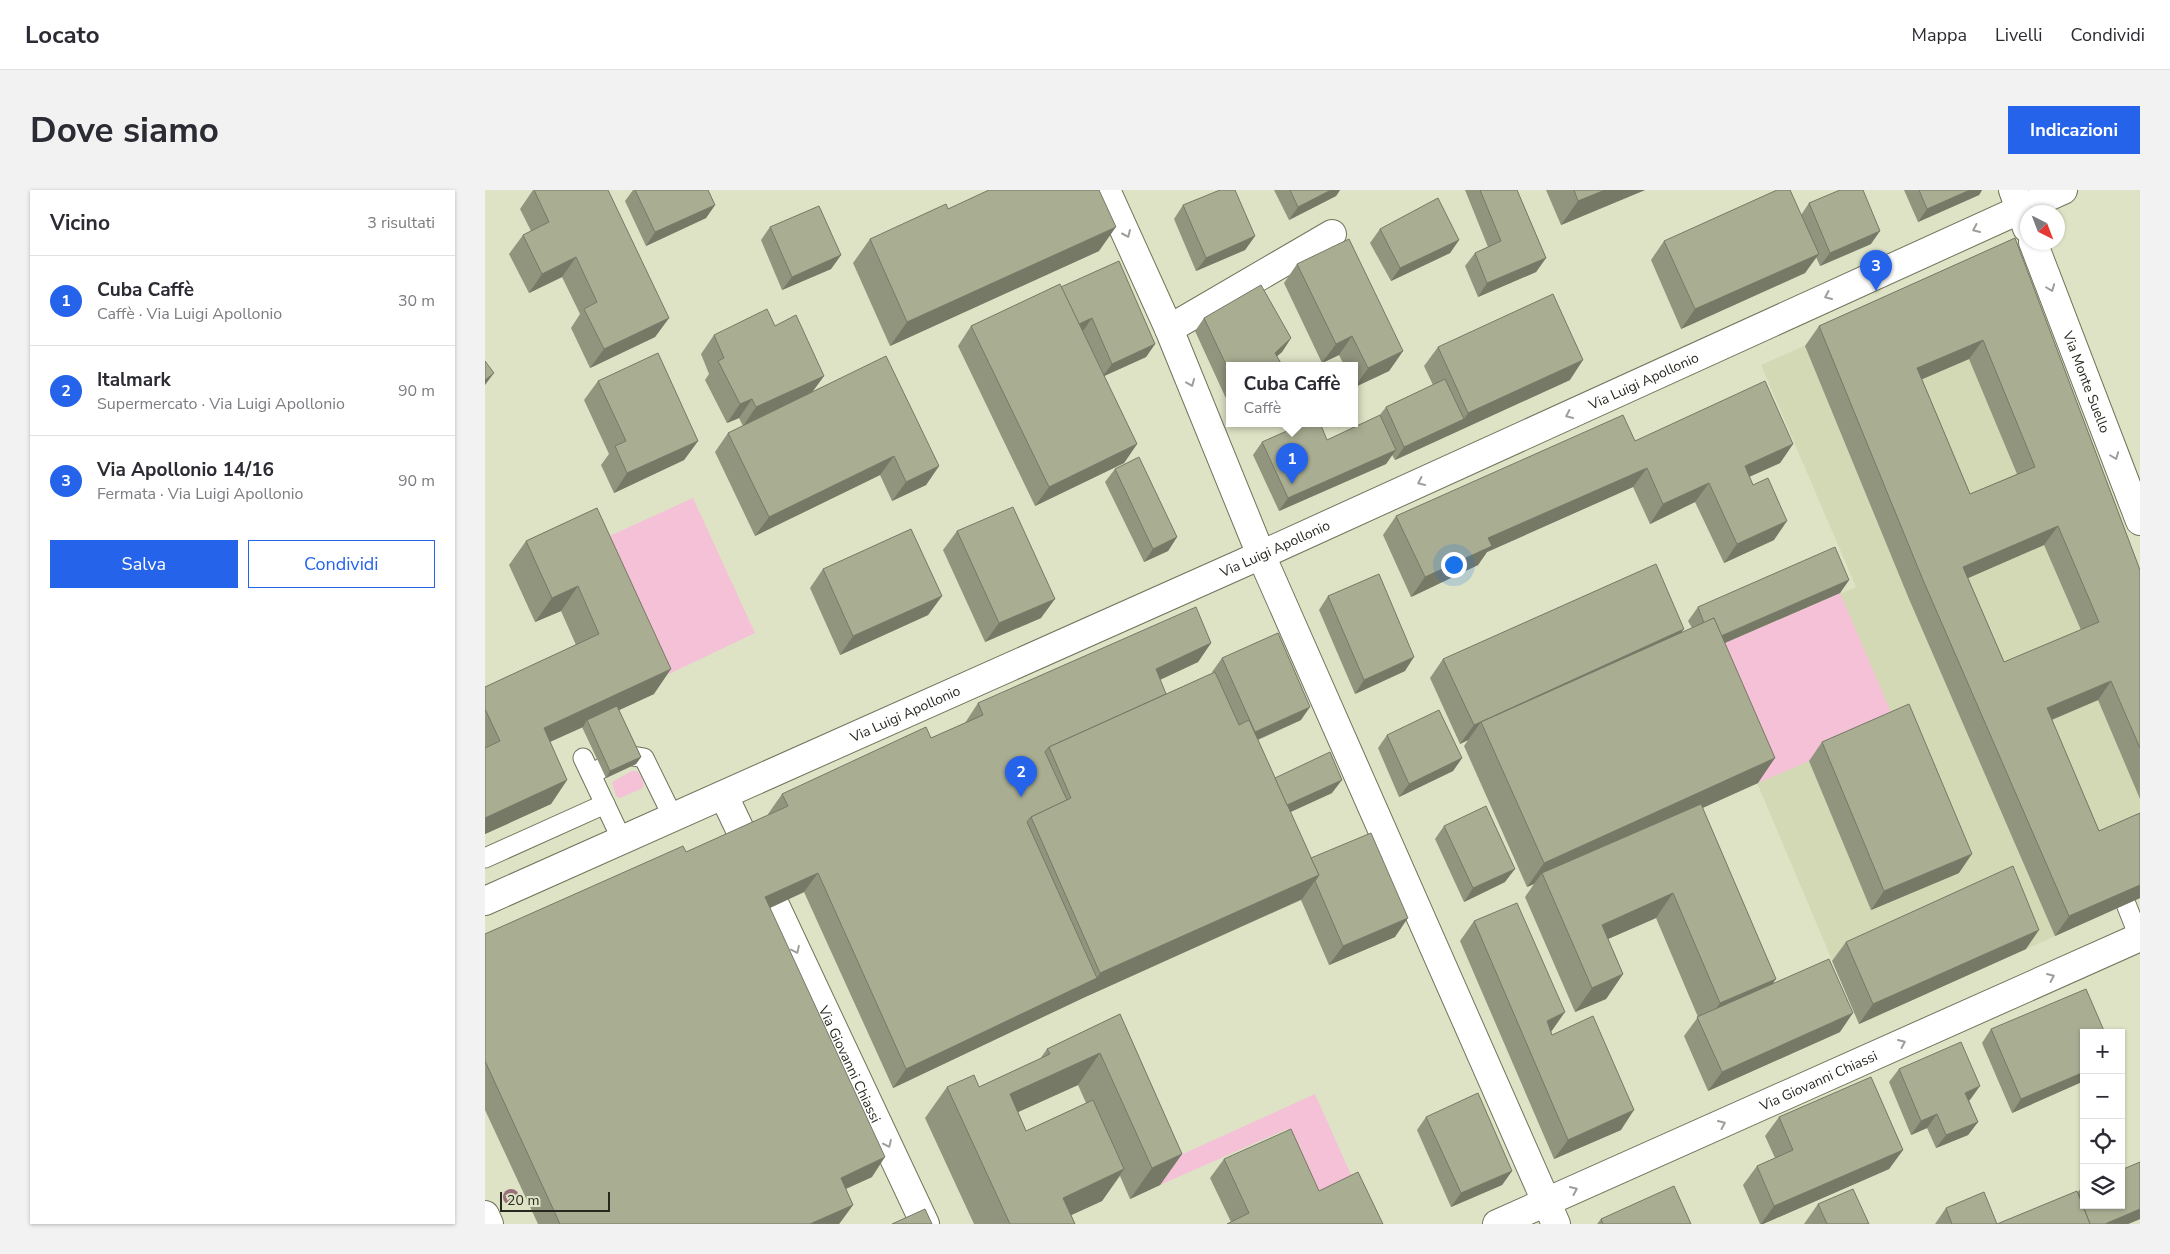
<!DOCTYPE html>
<html lang="it">
<meta charset="utf-8">
<style>
:root{--surface:#fff;--page:#f2f2f3;--text:#2b2b33;--muted:#7c7c81;--line:#e1e1e2;--accent:#2563eb}
body{margin:0;font-family:"Nunito Sans",sans-serif;background:var(--page);color:var(--text)}
.controls{position:absolute;right:15px;bottom:15px;display:grid;overflow:hidden;border-radius:0px;box-shadow:0 1px 4px #0004}
.controls button{width:45px;height:45px;display:grid;place-items:center;padding:0;border:0;border-bottom:1px solid var(--line);background:var(--surface);color:var(--text);font:25px sans-serif}
.compass{position:absolute;left:1535px;top:15px;width:45px;height:45px;border-radius:50%;background:var(--surface);box-shadow:0 1px 4px #0004;rotate:138deg}
.scale{position:absolute;left:15px;bottom:12px;width:110px;box-sizing:border-box;padding-left:5px;border:2px solid #27291f;border-top:0;font-size:14px;line-height:18px;white-space:nowrap;color:#27291f;-webkit-text-stroke:4px #dee3c6;paint-order:stroke}
.you{position:absolute;left:968px;top:374px;width:18px;height:18px;margin:-12px;border:4px solid #fff;border-radius:50%;background:#1a73e8;box-shadow:0 0 0 8px #1a73e833}
.badge{display:grid;place-items:center;width:32px;height:32px;border-radius:50%;background:var(--accent);color:#fff;font-size:16px;font-weight:700}
.pin{position:absolute;translate:-50% -41px;filter:drop-shadow(0 1px 2px #0008)}
.pin::after{content:'';position:absolute;top:26px;width:18px;height:15px;background:inherit;clip-path:polygon(0 0,100% 0,50% 100%)}
.popup{position:absolute;left:741px;top:172px;width:132px;height:65px;box-sizing:border-box;display:grid;place-content:center;border-radius:0px;background:var(--surface);filter:drop-shadow(0 1px 4px #0005);font-size:16px;white-space:nowrap;color:var(--muted)}
.popup b{font-size:19px;color:var(--text)}
.popup::after{content:'';position:absolute;left:50%;top:100%;margin-left:-10px;border:10px solid transparent;border-top-color:var(--surface)}
.list{margin:0;padding:0;list-style:none}
h2{display:flex;justify-content:space-between;align-items:center;height:65px;margin:0;padding:0 20px;font-size:21px}
h2 small{font-size:16px;font-weight:400;color:var(--muted)}
.list li{display:grid;grid-template-columns:32px 1fr auto;gap:15px;align-items:center;box-sizing:border-box;height:90px;padding:0 20px;border-top:1px solid var(--line)}
.list b{display:block;font-size:19px;white-space:nowrap}
.list p{margin:0;font-size:16px;white-space:nowrap;color:var(--muted)}
.list em{font-size:16px;font-style:normal;color:var(--muted)}
.actions{display:flex;gap:10px;padding:15px 20px}
.actions a{flex:1;padding:11px 0;border:1px solid var(--accent);border-radius:0px;text-align:center;font-size:18px;color:var(--accent)}
.actions .main{background:var(--accent);color:#fff}
.icon{flex:none;width:28px;height:28px;fill:none;stroke:currentColor;stroke-width:2;stroke-linecap:round;stroke-linejoin:round}
.map{position:relative;flex:none;width:1655px;height:1034px;overflow:hidden;border-radius:0px}
header{display:flex;align-items:center;gap:30px;box-sizing:border-box;height:70px;padding:0 25px;background:var(--surface);border-bottom:1px solid var(--line)}
header strong{font-size:24px}
nav{display:flex;gap:28px;margin-inline-start:auto;font-size:18px}
.intro{display:flex;align-items:center;justify-content:space-between;box-sizing:border-box;height:120px;padding:0 30px}
h1{margin:0;font-size:35px}
.button{padding:12px 22px;border-radius:0px;background:var(--accent);color:#fff;font-size:18px;font-weight:700}
main{display:flex;gap:30px;padding:0 30px}
aside{flex:1;background:var(--surface);border-radius:0px;box-shadow:0 1px 4px #0004}
.map>svg:first-child{display:block}
</style>
<header>
<strong>Locato</strong>
<nav><a>Mappa</a><a>Livelli</a><a>Condividi</a></nav>
</header>
<div class="intro"><h1>Dove siamo</h1><a class="button">Indicazioni</a></div>
<main>
<aside>
<h2>Vicino<small>3 risultati</small></h2>
<ul class="list">
<li><span class="badge">1</span><div><b>Cuba Caffè</b><p>Caffè · Via Luigi Apollonio</p></div><em>30 m</em></li>
<li><span class="badge">2</span><div><b>Italmark</b><p>Supermercato · Via Luigi Apollonio</p></div><em>90 m</em></li>
<li><span class="badge">3</span><div><b>Via Apollonio 14/16</b><p>Fermata · Via Luigi Apollonio</p></div><em>90 m</em></li>
</ul>
<div class="actions"><a class="main">Salva</a><a>Condividi</a></div>
</aside>
<div class="map">
<svg width="1655" height="1034" viewBox="0 0 1655 1034">
<rect width="100%" height="100%" fill="#dee3c6"/>
<path fill="#d3d9b5" d="M1517,67L1655,436V708L1374,834L1217,463L1371,397L1276,175Z"/>
<g fill="#f5c1d6">
<path d="M208,308L270,443L184,484L120,348Z"/>
<path d="M1355,403L1411,534L1273,593L1217,463Z"/>
<path d="M147,581H152C156,586 160,592 158,598L135,608L131,606L127,592Z"/>
<path d="M830,904L867,987L831,1004L802,939L675,995L667,978Z"/>
</g>
<g fill="none" stroke-linecap="round" stroke-linejoin="round">
<g stroke="#70745b" stroke-width="21">
<g id="lane">
<path d="M98,568L137,650"/>
<path d="M107,585L118,577L142,565L159,568L188,627"/>
<path d="M0,668L120,614"/>
<path d="M1641,714L1654,747"/>
</g>
</g>
<g stroke="#70745b" stroke-width="30">
<g id="street">
<path d="M621,0L684,139L776,365L1071,1034"/>
<path d="M684,139L847,44"/>
<path d="M239,606L259,648"/>
<path id="s1" d="M0,711L776,365L1578,0"/>
<path id="s2" d="M290,715L440,1034"/>
<path id="s3" d="M1012,1034L1655,747"/>
</g>
</g>
<g stroke="#70745b" stroke-width="30">
<g id="secondary">
<path d="M1528,0L1542,38"/>
<path id="s4" d="M1548,52L1655,331"/>
<path d="M0,1025L4,1034"/>
</g>
</g>
<use href="#lane" stroke="#fff" stroke-width="19"/>
<use href="#street" stroke="#fff" stroke-width="28"/>
<use href="#secondary" stroke="#fff" stroke-width="28"/>
</g>
<circle fill="#99717b" cx="26" cy="1007" r="8"/>
<g fill="#91957e" fill-rule="evenodd">
<path d="M48,0L184,128L170,147L105,178L86,138L95,124L77,87L44,103L24,64L38,45L46,41L35,19Z"/>
<path d="M148,0H150L230,15L221,28L161,56L140,11Z"/>
<path d="M789,0H855L851,6L804,30Z"/>
<path d="M980,0H1032L1061,68L1051,82L993,107L980,76L990,63L1003,57Z"/>
<path d="M1061,0H1160L1076,35Z"/>
<path d="M1419,0H1497L1494,5L1433,32Z"/>
<path d="M1324,13L1386,54L1335,76L1331,67L1320,83L1196,139L1166,70L1179,51L1316,25Z"/>
<path d="M698,15L770,46L760,60L711,81L689,29Z"/>
<path d="M463,19L614,61L405,156L368,73L385,49Z"/>
<path d="M285,37L356,65L346,79L297,100L276,50Z"/>
<path d="M895,39L974,50L965,63L906,91L885,53Z"/>
<path d="M1530,48L1655,380V609L1613,510L1567,530L1614,641L1655,623V708L1570,746L1424,409L1320,156L1334,136ZM1484,169L1532,284L1485,304L1437,189ZM1559,355L1596,440L1519,472L1483,388Z"/>
<path d="M812,74L918,161L904,181L870,197V175H859L854,165L837,173L799,93Z"/>
<path d="M576,97L670,154L661,167L619,186L652,254L639,273L550,316L473,156L486,136Z"/>
<path d="M719,128L806,148L797,162L792,166L744,175V215L710,141Z"/>
<path d="M290,136L339,186L327,202L454,276L441,295L407,311L395,285L270,346L230,262L243,243L258,236L254,228L242,233L220,190L224,184L216,164L229,145Z"/>
<path d="M953,157L1085,190L910,270L907,265L901,274L794,321L768,265L777,252L842,250L894,226L901,217L948,195L939,176Z"/>
<path d="M113,191L213,251L199,270L129,303L116,275L124,264L99,210Z"/>
<path d="M1150,251L1308,254L1295,273L1264,287L1289,350L1239,373L1210,312L1165,334L1148,297L1002,362L993,375L926,407L898,345L911,326Z"/>
<path d="M630,279L692,347L683,361L659,372L620,292Z"/>
<path d="M112,318L169,504L134,520L156,567L151,574L121,588L97,537H98L65,552L82,590L66,614L0,644V497L91,455L76,421L50,432L24,375L41,351Z"/>
<path d="M472,341L556,428L500,452L458,360Z"/>
<path d="M338,379L457,406L443,425L355,465L325,398Z"/>
<path d="M1364,390L1355,403L1239,453L1273,593L1217,618L1288,794L1355,842L1223,901L1199,846L1213,827L1171,728L1123,749L1138,784L1121,809L1090,822L1040,707L1049,694L1042,697L979,556L983,550L975,554L945,488L958,469L1196,443L1207,438L1203,431L1213,417Z"/>
<path d="M843,406L920,481L870,504L834,420Z"/>
<path d="M726,453L713,472L675,490L681,504L728,483L727,482L737,468L816,530L773,550L790,588L847,603L805,622L826,668L910,747L844,775L816,710L598,808L408,898L319,702L285,718L387,987L361,999L368,1015L354,1034H53L0,920V744L201,662L284,625L283,624L297,604L446,548L480,533L493,513Z"/>
<path d="M902,545L977,568L968,581L914,607L893,558Z"/>
<path d="M1337,552L1474,683L1386,720L1324,571Z"/>
<path d="M959,636L1020,692L979,712L950,649Z"/>
<path d="M989,731L1066,842L1067,845L1136,940L1069,969L975,751Z"/>
<path d="M1361,752L1541,759L1374,834L1347,771Z"/>
<path d="M635,824L697,964L675,995L645,1009L635,986L617,1011L586,1025L590,1034H489L440,928L462,897H494L555,869L562,859ZM593,895L601,913L541,941L533,922Z"/>
<path d="M1506,839L1599,843V891L1527,923L1497,853Z"/>
<path d="M1414,879L1485,910H1484L1493,932L1483,945L1451,958L1442,938L1426,945L1404,892Z"/>
<path d="M941,927L1027,981L1017,995L966,1017L932,940Z"/>
<path d="M1294,927L1418,960L1404,979L1278,1034H1275L1258,995L1272,976L1290,968L1280,946Z"/>
<path d="M739,969L834,1001L898,1034L746,1032L725,988Z"/>
<path d="M1655,972V1029L1643,1034H1512L1593,1002L1599,994V1015Z"/>
<path d="M1333,1014L1384,1034H1319Z"/>
<path d="M1461,1018L1512,1034H1450Z"/>
<path d="M1116,1029L1206,1034H1112Z"/>
</g>
<g fill="#767966">
<path d="M846,0H855L851,6L804,30L813,17Z"/>
<path d="M1120,0H1160L1076,35L1093,11Z"/>
<path d="M1485,0H1497L1494,5L1433,32L1442,19Z"/>
<path d="M230,15L221,28L161,56L170,42Z"/>
<path d="M631,37L614,61L405,156L422,132Z"/>
<path d="M1395,41L1386,54L1335,76L1345,63Z"/>
<path d="M770,46L760,60L711,81L721,68Z"/>
<path d="M974,50L965,63L906,91L915,78Z"/>
<path d="M1334,64L1320,83L1196,139L1210,119Z"/>
<path d="M356,65L346,79L297,100L307,87Z"/>
<path d="M91,67L77,87L44,103L57,84Z"/>
<path d="M1061,68L1051,82L993,107L1002,93Z"/>
<path d="M184,128L170,147L105,178L119,159Z"/>
<path d="M607,128L598,141L588,136Z"/>
<path d="M867,146L854,165L837,173L851,154Z"/>
<path d="M806,148L797,162L782,175L790,163Z"/>
<path d="M1498,150L1484,169L1419,197L1432,178Z"/>
<path d="M670,154L661,167L617,187L627,174Z"/>
<path d="M918,161L904,181L870,197L883,178Z"/>
<path d="M1098,170L1085,190L910,270L919,257L979,229L983,223Z"/>
<path d="M9,183L0,195V190Z"/>
<path d="M339,186L325,205L258,236L271,217Z"/>
<path d="M267,209L254,228L242,233L255,214Z"/>
<path d="M213,251L199,270L129,303L142,283Z"/>
<path d="M652,254L639,273L550,316L564,297Z"/>
<path d="M1308,254L1295,273L1246,295L1260,276Z"/>
<path d="M911,260L901,274L794,321L803,308Z"/>
<path d="M409,266L395,285L270,346L284,327Z"/>
<path d="M454,276L441,295L407,311L421,292Z"/>
<path d="M1162,278L1148,297L1002,362L993,375L926,407L940,387L1003,348Z"/>
<path d="M1224,293L1210,312L1165,334L1178,314Z"/>
<path d="M1302,331L1289,350L1239,373L1252,354Z"/>
<path d="M1573,336L1559,355L1465,396L1478,377Z"/>
<path d="M692,347L683,361L659,372L668,359Z"/>
<path d="M1364,390L1355,403L1217,463L1227,450Z"/>
<path d="M93,396L76,421L50,432L67,408Z"/>
<path d="M457,406L443,425L355,465L368,446Z"/>
<path d="M570,409L556,428L500,452L514,433Z"/>
<path d="M1199,439L1185,458L996,532L983,550L975,554L989,535Z"/>
<path d="M726,453L713,472L657,498L671,479Z"/>
<path d="M929,467L920,481L870,504L879,490Z"/>
<path d="M186,479L169,504L104,534L102,530L98,537L42,562L59,538Z"/>
<path d="M1626,491L1613,510L1549,537L1562,518Z"/>
<path d="M825,517L816,530L760,555L770,542Z"/>
<path d="M156,567L151,574L121,588L125,581Z"/>
<path d="M977,568L968,581L914,607L924,594Z"/>
<path d="M1290,568L1273,593L1060,689L1057,683L1049,694L1042,697L1059,673Z"/>
<path d="M82,590L66,614L0,644V628Z"/>
<path d="M857,590L847,603L782,633L792,619Z"/>
<path d="M1487,664L1474,683L1386,720L1399,701Z"/>
<path d="M1030,679L1020,692L979,712L988,698Z"/>
<path d="M333,683L319,702L267,726L280,707Z"/>
<path d="M834,685L817,709L598,808L408,898L421,879L612,788L615,783Z"/>
<path d="M1655,695V708L1570,746L1584,726Z"/>
<path d="M1188,703L1171,728L1100,759L1117,735Z"/>
<path d="M923,728L910,747L844,775L858,756Z"/>
<path d="M1554,740L1541,759L1374,834L1388,814Z"/>
<path d="M1138,784L1121,809L1090,822L1107,798Z"/>
<path d="M1291,789L1274,813L1218,838L1235,813Z"/>
<path d="M1080,822L1066,842L1062,831Z"/>
<path d="M1368,823L1355,842L1223,901L1237,882Z"/>
<path d="M615,863L593,895L502,936L525,904Z"/>
<path d="M1599,882V891L1527,923L1536,909Z"/>
<path d="M1495,896L1485,910L1471,916L1480,903Z"/>
<path d="M1149,920L1136,940L1069,969L1083,950Z"/>
<path d="M1452,924L1442,938L1426,945L1436,931Z"/>
<path d="M1493,932L1483,945L1451,958L1461,945Z"/>
<path d="M1418,960L1404,979L1278,1034H1276L1289,1016Z"/>
<path d="M697,964L675,995L645,1009L667,978Z"/>
<path d="M400,967L387,987L342,1007L356,988Z"/>
<path d="M639,979L617,1011L567,1034L578,1008Z"/>
<path d="M1027,981L1017,995L966,1017L976,1003Z"/>
<path d="M368,1015L354,1034H325Z"/>
<path d="M1655,1019V1029L1643,1034H1620Z"/>
</g>
<g fill="#a9ad92" stroke="#767966" fill-rule="evenodd">
<path d="M49,0H123L184,128L119,159L99,119L112,112L91,67L57,84L38,45L64,32Z"/>
<path d="M150,0H223L230,15L170,42Z"/>
<path d="M504,0H614L631,37L422,132L385,49L461,14L463,19Z"/>
<path d="M735,0H750L770,46L721,68L698,15Z"/>
<path d="M805,0H846L813,17Z"/>
<path d="M995,0H1032L1061,68L1002,93L990,63L1016,51Z"/>
<path d="M1089,0H1120L1093,11Z"/>
<path d="M1292,0H1305L1334,64L1210,119L1179,51Z"/>
<path d="M1355,0H1378L1395,41L1345,63L1324,13Z"/>
<path d="M1434,0H1485L1442,19Z"/>
<path d="M953,8L974,50L915,78L895,39Z"/>
<path d="M334,16L356,65L307,87L285,37Z"/>
<path d="M1530,48L1655,380V558L1626,491L1562,518L1614,641L1655,623V695L1584,726L1438,390L1334,136ZM1498,150L1550,277L1485,304L1432,178ZM1573,336L1614,432L1519,472L1478,377Z"/>
<path d="M864,49L918,161L883,178L867,146L851,154L812,74Z"/>
<path d="M634,71L670,154L627,174L607,128L594,134L576,97Z"/>
<path d="M575,94L652,254L564,297L486,136Z"/>
<path d="M776,95L806,148L790,163L797,175H744V181L719,128Z"/>
<path d="M1068,104L1098,170L983,223L953,157Z"/>
<path d="M282,119L290,136L311,125L339,186L271,217L267,209L255,214L233,171L239,168L229,145Z"/>
<path d="M173,163L213,251L142,283L130,256L141,251L113,191Z"/>
<path d="M401,166L454,276L421,292L409,266L284,327L243,243Z"/>
<path d="M0,171L9,183L0,190Z"/>
<path d="M960,189L979,229L919,257L901,217Z"/>
<path d="M1280,191L1308,254L1260,276L1268,295L1283,288L1302,331L1252,354L1224,293L1178,314L1162,278L1003,348L1007,356L940,387L911,326L1138,225L1150,251Z"/>
<path d="M895,225L911,260L803,308L777,252L820,233H835L842,250Z"/>
<path d="M654,267L692,347L668,359L630,279Z"/>
<path d="M528,317L570,409L514,433L472,341Z"/>
<path d="M112,318L186,479L59,538L82,590L0,628V558L15,551L0,519V497L114,444L93,396L67,408L41,351Z"/>
<path d="M426,339L457,406L368,446L338,379Z"/>
<path d="M1350,357L1364,390L1236,446L1229,428L1219,433L1213,417Z"/>
<path d="M1171,374L1199,439L989,535L958,469Z"/>
<path d="M894,384L929,467L879,490L843,406Z"/>
<path d="M711,417L726,453L671,479L681,504L564,557L560,562L582,610L546,627L542,632L612,788L421,879L333,683L280,707L400,967L356,988L368,1015L325,1034H75L0,871V744L198,656L201,662L303,616L297,604L441,537L446,548L498,525L493,513Z"/>
<path d="M1229,428L1290,568L1059,673L996,532Z"/>
<path d="M793,443L825,517L770,542L737,468Z"/>
<path d="M730,482L754,535L764,530L834,685L615,783L546,627L586,608L564,557Z"/>
<path d="M1424,514L1487,664L1399,701L1337,552Z"/>
<path d="M132,516L156,567L125,581L102,530Z"/>
<path d="M954,520L977,568L924,594L902,545Z"/>
<path d="M845,562L857,590L802,615L790,588Z"/>
<path d="M1216,614L1291,789L1235,813L1188,703L1117,735L1138,784L1107,798L1057,683Z"/>
<path d="M1001,616L1030,679L988,698L959,636Z"/>
<path d="M886,643L923,728L858,756L830,691L834,685L826,668Z"/>
<path d="M1528,676L1554,740L1388,814L1361,752Z"/>
<path d="M1032,713L1080,822L1062,831L1067,845L1108,826L1149,920L1083,950L989,731Z"/>
<path d="M1344,769L1368,823L1237,882L1212,827Z"/>
<path d="M1601,799L1620,843H1599V882L1536,909L1506,839Z"/>
<path d="M635,824L697,964L667,978L615,863L525,904L541,941L608,910L639,979L578,1008L590,1034H525L462,897L489,885L494,897L565,864L562,859Z"/>
<path d="M1476,852L1495,896L1480,903L1493,932L1461,945L1452,924L1436,931L1414,879Z"/>
<path d="M1386,887L1418,960L1289,1016L1272,976L1308,960L1294,927Z"/>
<path d="M993,903L1027,981L976,1003L941,927Z"/>
<path d="M806,939L834,1001L873,982L898,1034H742L764,1023L739,969Z"/>
<path d="M1655,972V1019L1620,1034H1605L1594,1005L1599,1003V1015H1636V980Z"/>
<path d="M1189,996L1206,1034H1118L1116,1029Z"/>
<path d="M1368,999L1384,1034H1342L1333,1014Z"/>
<path d="M1592,1001L1605,1034H1512Z"/>
<path d="M1499,1002L1512,1034H1467L1461,1018Z"/>
<path d="M440,1019L447,1034H407Z"/>
</g>
<defs><path id="oneway-chevron" d="M-2-3.5L2.5 0L-2 3.5" fill="none" stroke-width="1.6" stroke-linecap="round" stroke-linejoin="round" transform="scale(1.25)"/></defs>
<g stroke="#9e9f9a">
<use href="#oneway-chevron" transform="translate(1491 39) rotate(156)"/>
<use href="#oneway-chevron" transform="translate(642 44) rotate(66)"/>
<use href="#oneway-chevron" transform="translate(1566 98) rotate(69)"/>
<use href="#oneway-chevron" transform="translate(1343 106) rotate(156)"/>
<use href="#oneway-chevron" transform="translate(706 193) rotate(68)"/>
<use href="#oneway-chevron" transform="translate(1084 225) rotate(155)"/>
<use href="#oneway-chevron" transform="translate(1630 266) rotate(69)"/>
<use href="#oneway-chevron" transform="translate(936 292) rotate(155)"/>
<use href="#oneway-chevron" transform="translate(311 760) rotate(65)"/>
<use href="#oneway-chevron" transform="translate(1566 787) rotate(-24)"/>
<use href="#oneway-chevron" transform="translate(1417 853) rotate(-24)"/>
<use href="#oneway-chevron" transform="translate(1237 934) rotate(-24)"/>
<use href="#oneway-chevron" transform="translate(403 954) rotate(65)"/>
<use href="#oneway-chevron" transform="translate(1089 1000) rotate(-24)"/>
</g>
<g text-anchor="middle" dominant-baseline="central" stroke-width="5" stroke-linejoin="round" paint-order="stroke">
<g font-size="14" fill="#27291f" stroke="#dee3c6">
<text stroke="none"><textPath href="#s1" startOffset="1270">Via Luigi Apollonio</textPath></text>
<text stroke="none"><textPath href="#s4" startOffset="150">Via Monte Suello</textPath></text>
<text stroke="none"><textPath href="#s1" startOffset="865">Via Luigi Apollonio</textPath></text>
<text stroke="none"><textPath href="#s1" startOffset="460">Via Luigi Apollonio</textPath></text>
<text stroke="none"><textPath href="#s2" startOffset="176">Via Giovanni Chiassi</textPath></text>
<text stroke="none"><textPath href="#s3" startOffset="352">Via Giovanni Chiassi</textPath></text>
</g>
</g>
</svg>
<div class="controls">
<button>+</button>
<button>−</button>
<button><svg class="icon" aria-label="locate" viewBox="0 0 24 24"><circle cx="12" cy="12" r="6"/><path d="M12 2v4M12 18v4M2 12h4M18 12h4"/></svg></button>
<button><svg class="icon" aria-label="layers" viewBox="0 0 24 24"><path d="M12 4l9 5-9 5-9-5zM3 14l9 5 9-5"/></svg></button>
</div>
<svg class="compass" viewBox="-18 -18 36 36"><path d="M0-13l5 13h-10z" fill="#e53935"/><path d="M0 13l5-13h-10z" fill="#7c7c81"/></svg>
<div class="scale">20 m</div>
<div class="you"></div>
<div class="pin badge" style="left:807px;top:294px">1</div>
<div class="popup"><b>Cuba Caffè</b>Caffè</div>
<div class="pin badge" style="left:536px;top:607px">2</div>
<div class="pin badge" style="left:1391px;top:101px">3</div>
</div>
</main>
